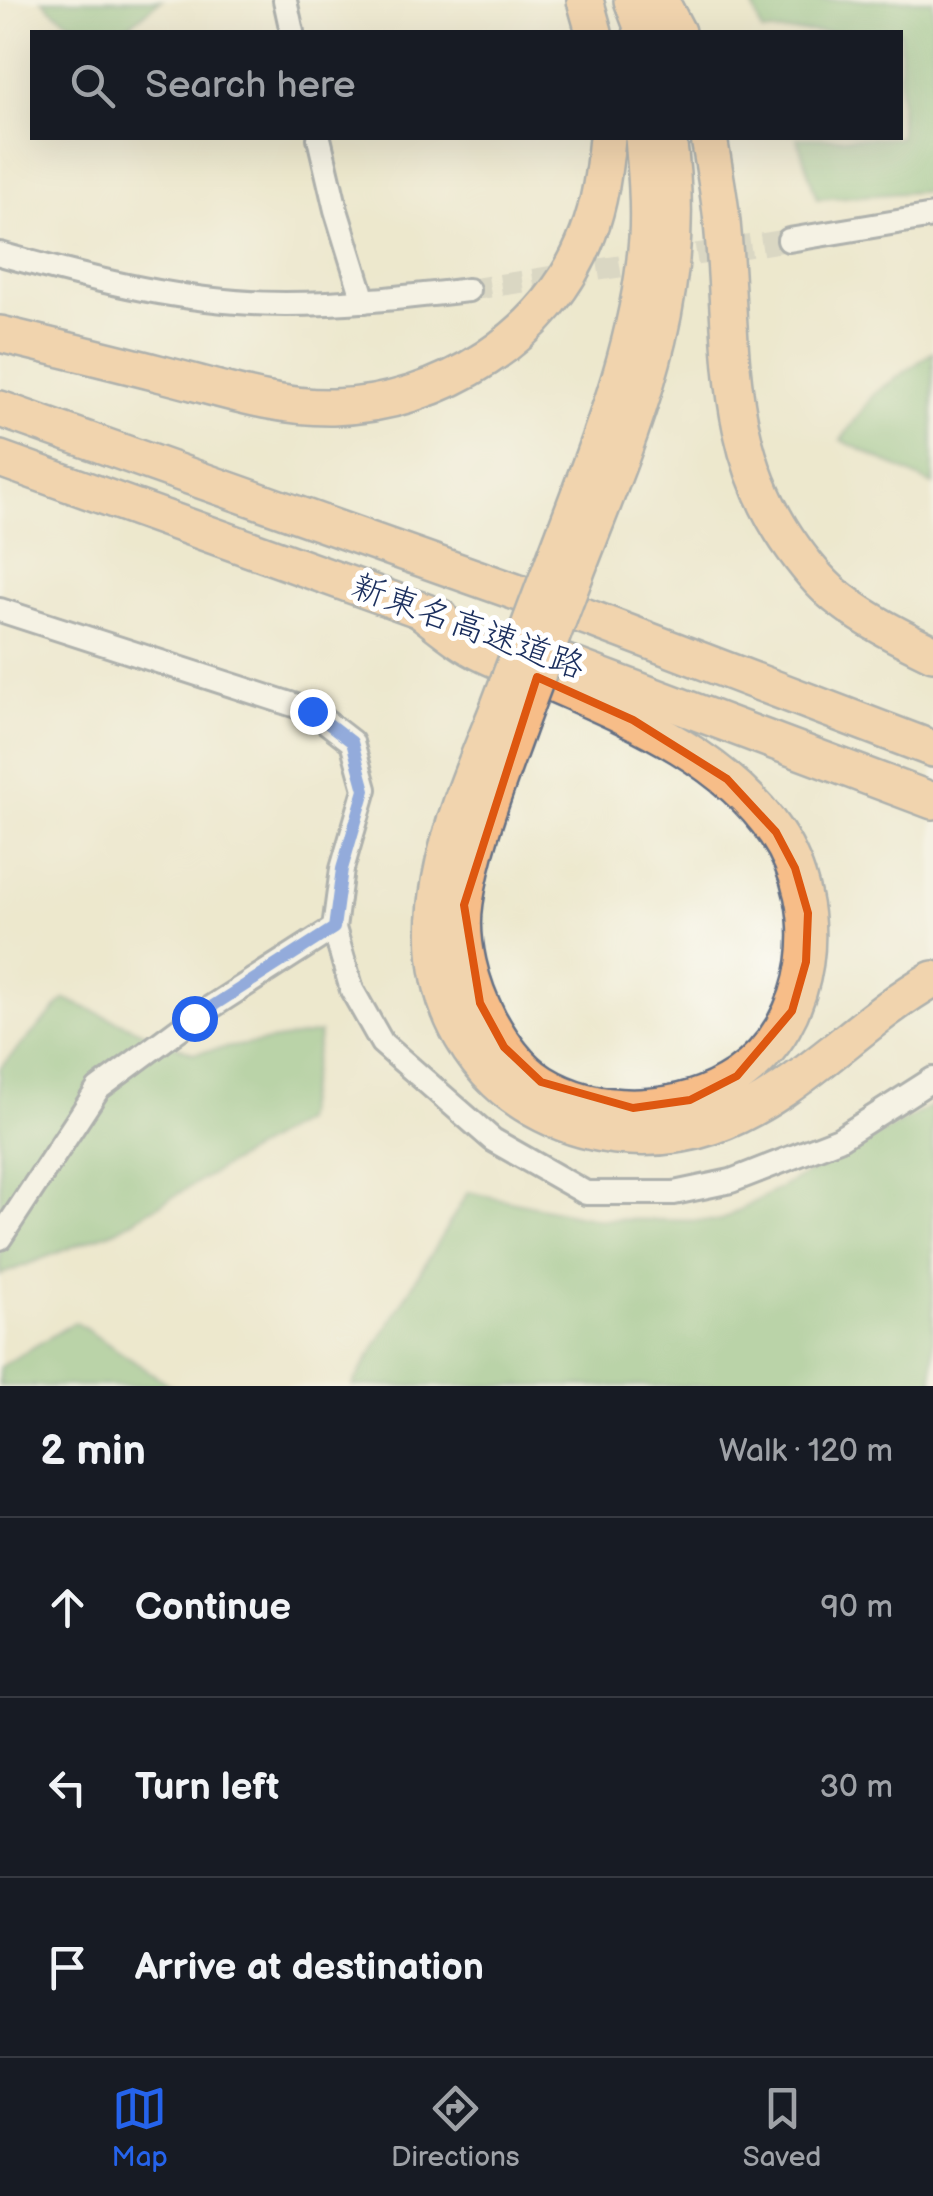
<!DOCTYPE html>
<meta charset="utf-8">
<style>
:root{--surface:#171b24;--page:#242831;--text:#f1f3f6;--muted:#9ea1a6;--line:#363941;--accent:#2563eb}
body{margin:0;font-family:"Balsamiq Sans","Klee One",sans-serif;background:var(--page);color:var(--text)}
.stop{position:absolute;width:30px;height:30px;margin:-22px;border:8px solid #2563eb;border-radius:50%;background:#fff}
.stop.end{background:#2563eb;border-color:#fff;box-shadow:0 2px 10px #0008}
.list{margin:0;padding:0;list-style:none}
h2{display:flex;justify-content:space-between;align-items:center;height:130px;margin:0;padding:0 40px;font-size:42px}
h2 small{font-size:32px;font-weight:400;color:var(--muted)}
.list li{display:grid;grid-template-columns:65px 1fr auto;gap:30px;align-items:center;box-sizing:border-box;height:180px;padding:0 40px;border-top:2px solid var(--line)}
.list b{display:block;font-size:38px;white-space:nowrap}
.list em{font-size:32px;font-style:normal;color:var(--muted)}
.icon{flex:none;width:55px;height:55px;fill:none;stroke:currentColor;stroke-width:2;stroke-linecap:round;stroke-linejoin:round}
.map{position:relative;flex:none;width:933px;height:1386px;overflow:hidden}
.search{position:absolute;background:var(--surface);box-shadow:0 10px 40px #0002;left:30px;right:30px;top:30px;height:110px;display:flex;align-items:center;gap:25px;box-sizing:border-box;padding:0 35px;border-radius:0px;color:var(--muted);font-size:38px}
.sheet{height:670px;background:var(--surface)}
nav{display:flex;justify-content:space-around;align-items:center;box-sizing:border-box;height:140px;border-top:2px solid var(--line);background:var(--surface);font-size:28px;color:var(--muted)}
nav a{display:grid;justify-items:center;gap:5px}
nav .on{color:var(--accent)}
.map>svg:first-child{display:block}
</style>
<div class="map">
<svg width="933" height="1386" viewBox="0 0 933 1386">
<rect width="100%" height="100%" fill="#fff"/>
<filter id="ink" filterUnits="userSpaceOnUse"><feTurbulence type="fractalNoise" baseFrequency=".01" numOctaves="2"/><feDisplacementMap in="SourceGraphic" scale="20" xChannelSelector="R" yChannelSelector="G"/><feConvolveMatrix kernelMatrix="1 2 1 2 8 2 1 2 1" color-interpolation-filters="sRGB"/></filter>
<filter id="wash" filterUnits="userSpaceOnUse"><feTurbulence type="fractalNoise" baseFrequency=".0048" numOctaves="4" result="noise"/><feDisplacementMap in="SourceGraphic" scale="40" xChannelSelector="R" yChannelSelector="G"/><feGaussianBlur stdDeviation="2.25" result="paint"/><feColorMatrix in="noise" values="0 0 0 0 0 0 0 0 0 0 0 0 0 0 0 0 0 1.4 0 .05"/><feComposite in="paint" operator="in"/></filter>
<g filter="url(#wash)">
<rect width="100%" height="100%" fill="#ede8cd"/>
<g fill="#7dba7a" stroke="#4c746c" stroke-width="2.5">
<path d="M42,0H161C148,9 129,29 114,32C90,38 57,16 42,0Z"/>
<path d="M751,0H933V191L817,199L797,138H900V32H762Z"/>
<path d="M933,352V485L841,440L874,394Z"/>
<path d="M65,999L193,1053L320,1033L302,1121L116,1230L0,1275V1068Z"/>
<path d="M933,1105V1386H352L468,1192L596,1219L719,1221Z"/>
<path d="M75,1322L171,1386H0V1367Z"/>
</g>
</g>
<g filter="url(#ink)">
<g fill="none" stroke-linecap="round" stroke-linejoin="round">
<path stroke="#c3c3b7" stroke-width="22" stroke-dasharray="22 11" stroke-linecap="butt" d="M468,290L789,240"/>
<g stroke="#647085" stroke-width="28">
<g id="minor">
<path d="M285,0L292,32"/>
<path d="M319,138L336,210L364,301"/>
<path d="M789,240L933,216"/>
<path d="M0,254C93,280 188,304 285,304C347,304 407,297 468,290"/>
<path d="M0,610L312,711L352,742L365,789L342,869L334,928L352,990L382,1043L493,1140L586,1193H674L731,1181L839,1139L933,1079"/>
<path d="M0,1238L98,1089L194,1018L334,928"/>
</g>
</g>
<g stroke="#647085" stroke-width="40">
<g id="highway">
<path d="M585,0L594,32"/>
<path d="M632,0L644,32"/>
<path d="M660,0L677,32"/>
<path d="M709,138C713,162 718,188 721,213C735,334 718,445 794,549C807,567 823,587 841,600C868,621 902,638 933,653"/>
<path d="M0,334C54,347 108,360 162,374C218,388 274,408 333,407C441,404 550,337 588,234C600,203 604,170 607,138"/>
<path d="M0,409L595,620L933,749"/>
<path d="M0,459L440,617"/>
<path d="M553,563C592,458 639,351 647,238C649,204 646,171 643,138"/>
<path d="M576,573C633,425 692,301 668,138"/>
<path d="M420,610C436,622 452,636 469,646C488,658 511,665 531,674C617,713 721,751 776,833C827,908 815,1023 737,1077C682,1114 599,1118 542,1083C518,1068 502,1043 489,1020C471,986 459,941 465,902C474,841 499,780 520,721"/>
<path d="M518,645L933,801"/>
<path d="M497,711C456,812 402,933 462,1037C482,1072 507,1096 543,1114C594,1140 658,1145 713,1126C797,1096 857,1022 933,979"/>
</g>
</g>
<use href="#minor" stroke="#fff" stroke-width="22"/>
<use href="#highway" stroke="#f7bd88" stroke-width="35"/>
<g stroke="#647085" stroke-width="40" stroke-linecap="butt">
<g id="highway-bridge">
<path d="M497,711L553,563"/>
<path d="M520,721L576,573"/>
</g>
</g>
<use href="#highway-bridge" stroke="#f7bd88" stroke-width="35"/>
</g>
</g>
<g fill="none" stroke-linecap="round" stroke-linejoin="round" filter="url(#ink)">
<path stroke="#2563eb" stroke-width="12" d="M194,1018L334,928L342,869L365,790L352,742L312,711"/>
</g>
<path d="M0 0H933V1386H0ZM537,677L633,720L727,779L776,832L795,868L808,913L806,962L792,1011L737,1076L690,1100L633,1108L541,1082L504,1047L480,1003L464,905Z" fill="#ede8cd" fill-opacity=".55" fill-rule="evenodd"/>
<path fill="none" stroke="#de5710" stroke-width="8" stroke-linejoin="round" d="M537,677L633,720L727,779L776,832L795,868L808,913L806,962L792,1011L737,1076L690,1100L633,1108L541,1082L504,1047L480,1003L464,905Z"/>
<g text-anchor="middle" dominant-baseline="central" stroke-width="10" stroke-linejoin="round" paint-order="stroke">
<g font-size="35" fill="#1b2f5e" stroke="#fff">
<text transform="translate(468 627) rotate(20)">新東名高速道路</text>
</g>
</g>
</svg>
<div class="stop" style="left:194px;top:1018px"></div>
<div class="stop end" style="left:312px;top:711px"></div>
<div class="search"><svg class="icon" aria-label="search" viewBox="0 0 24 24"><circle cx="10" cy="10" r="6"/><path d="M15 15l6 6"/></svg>Search here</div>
</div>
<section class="sheet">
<h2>2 min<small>Walk · 120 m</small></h2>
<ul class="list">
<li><svg class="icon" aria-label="ahead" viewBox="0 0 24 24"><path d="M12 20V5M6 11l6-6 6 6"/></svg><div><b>Continue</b></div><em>90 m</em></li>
<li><svg class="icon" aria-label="left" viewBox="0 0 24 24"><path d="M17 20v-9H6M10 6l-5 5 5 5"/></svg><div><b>Turn left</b></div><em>30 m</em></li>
<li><svg class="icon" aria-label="arrive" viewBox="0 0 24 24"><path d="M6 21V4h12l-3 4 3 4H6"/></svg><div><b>Arrive at destination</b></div></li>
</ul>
</section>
<nav>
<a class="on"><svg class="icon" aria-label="map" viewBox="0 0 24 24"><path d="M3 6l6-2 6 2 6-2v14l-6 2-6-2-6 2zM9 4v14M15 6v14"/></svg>Map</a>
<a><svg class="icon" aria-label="directions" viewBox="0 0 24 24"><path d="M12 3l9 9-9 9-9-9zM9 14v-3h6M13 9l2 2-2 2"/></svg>Directions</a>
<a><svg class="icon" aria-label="saved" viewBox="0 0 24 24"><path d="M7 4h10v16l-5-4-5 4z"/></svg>Saved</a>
</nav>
